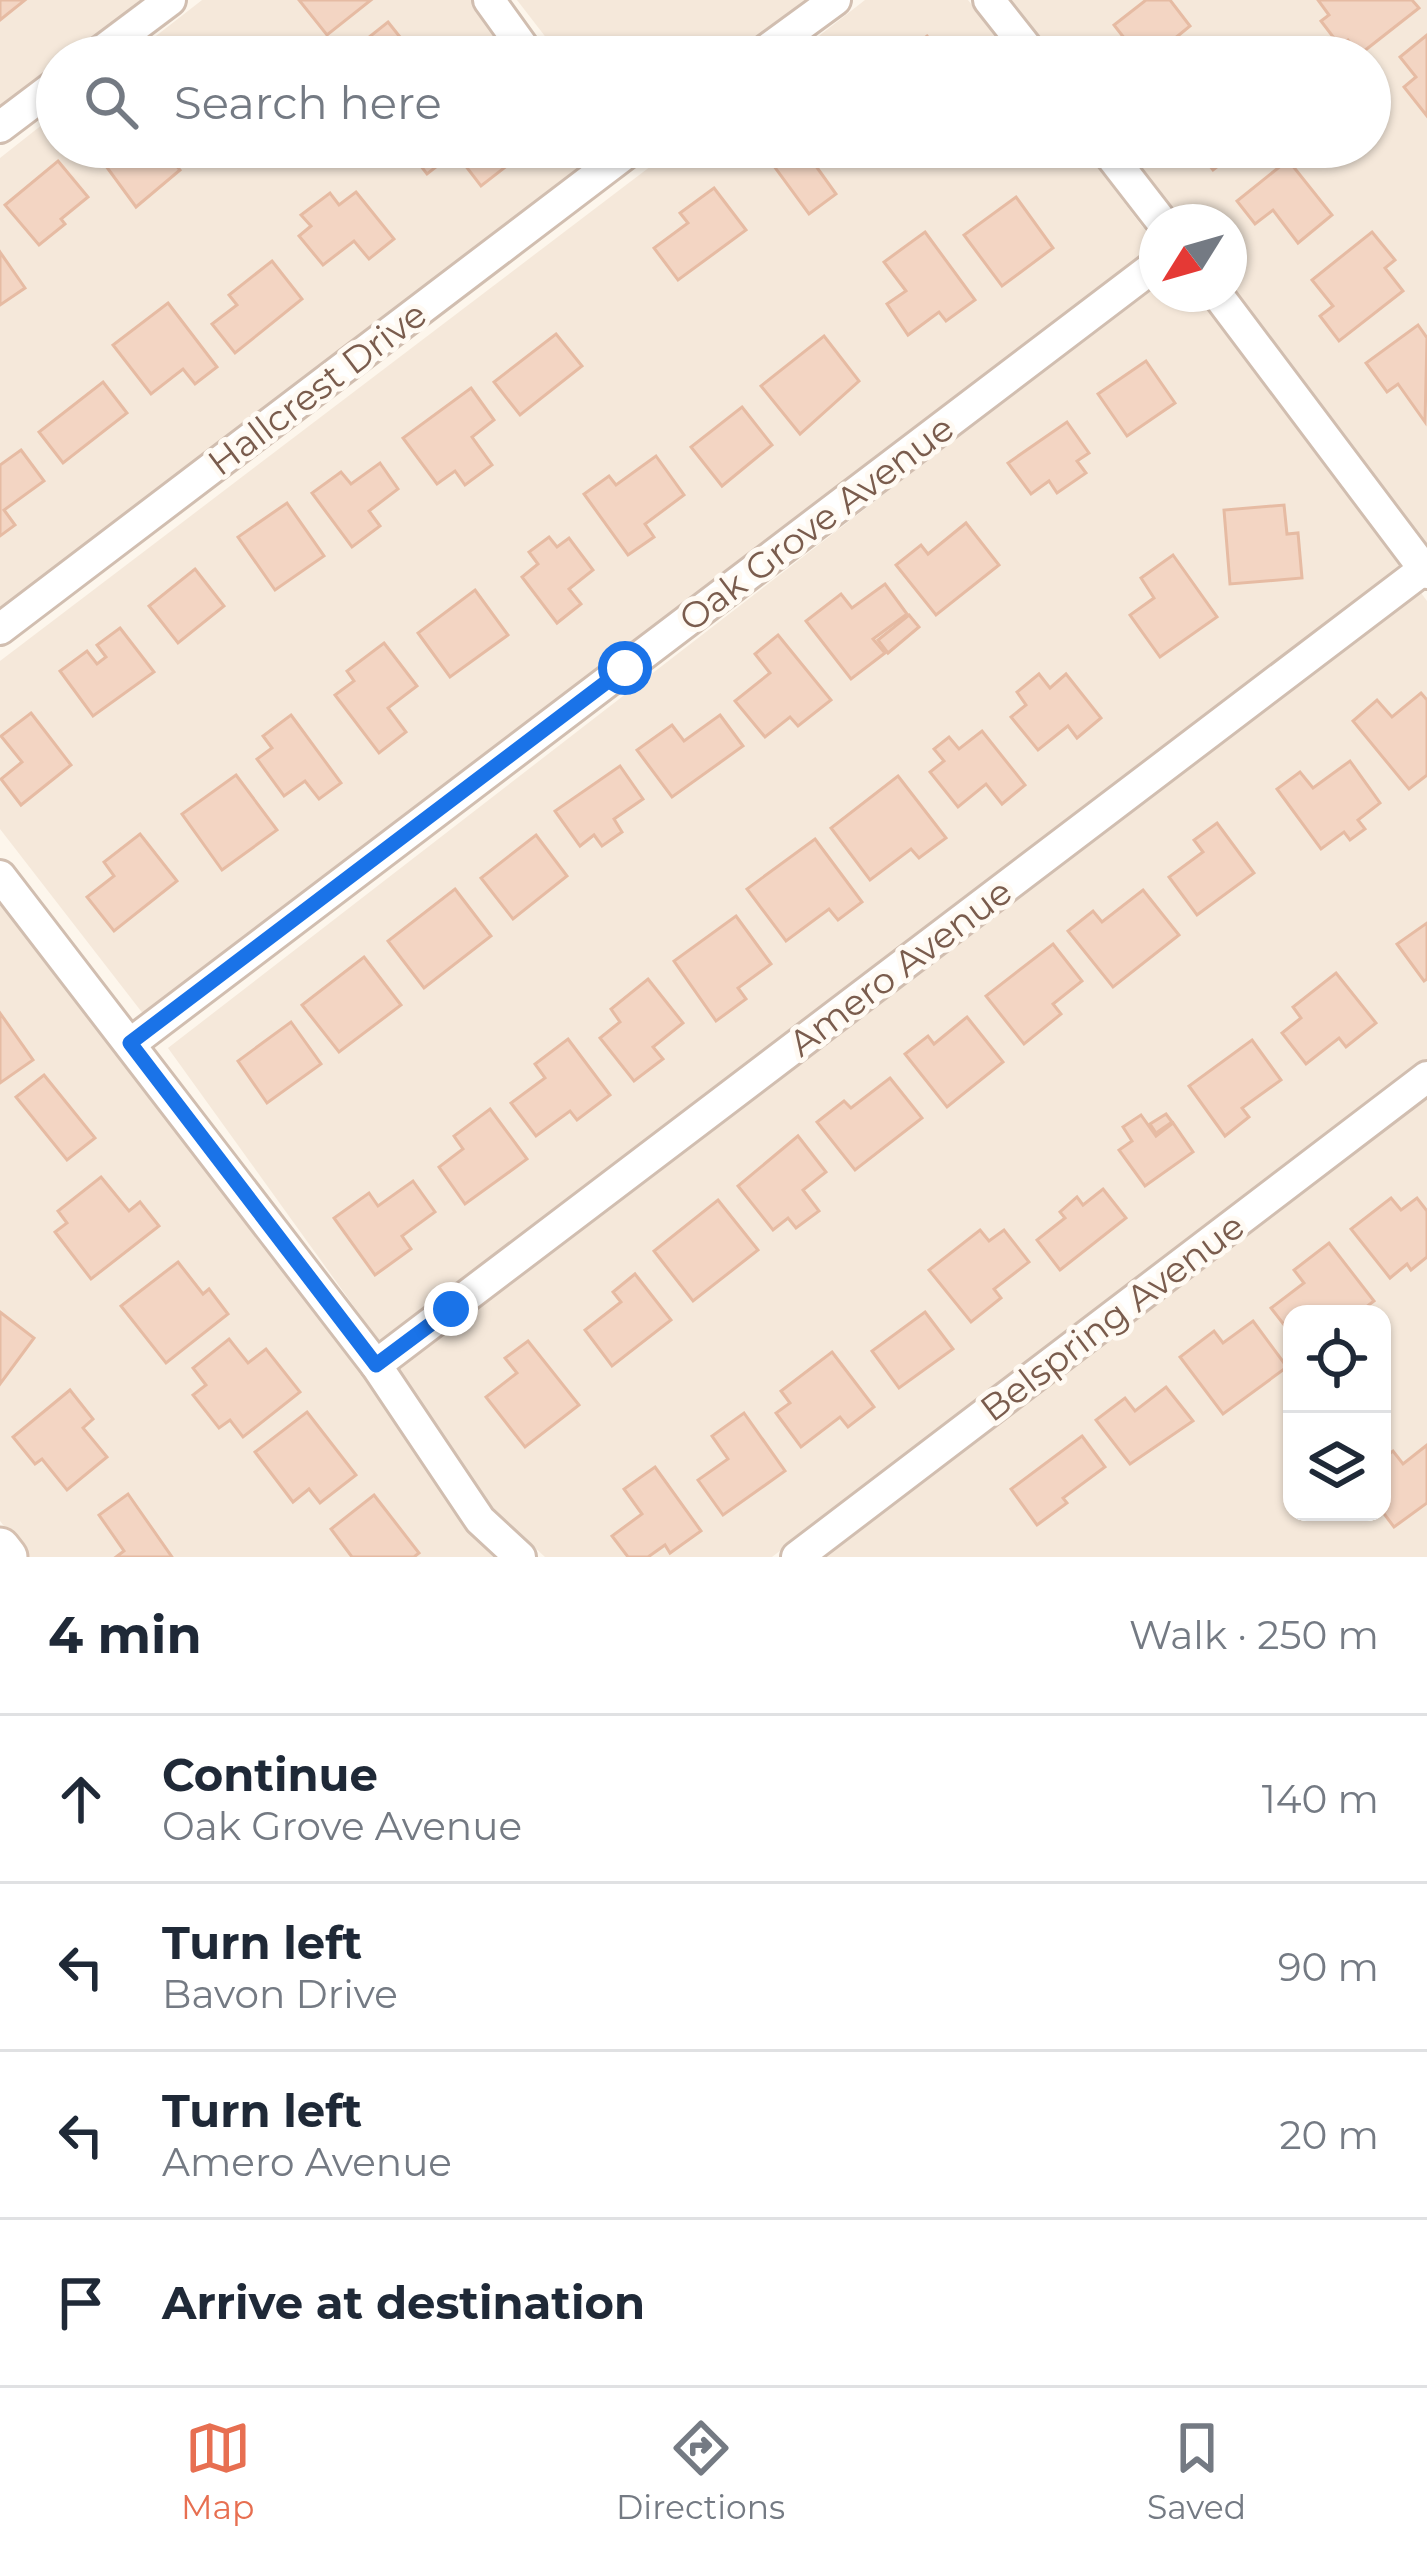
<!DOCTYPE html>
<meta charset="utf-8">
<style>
:root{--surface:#fff;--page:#f6f6f7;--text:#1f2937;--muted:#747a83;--line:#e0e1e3;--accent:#e76f51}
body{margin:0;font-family:Montserrat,sans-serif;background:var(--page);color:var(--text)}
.controls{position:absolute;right:36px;bottom:36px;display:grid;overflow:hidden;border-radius:24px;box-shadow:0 3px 9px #0004}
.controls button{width:108px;height:108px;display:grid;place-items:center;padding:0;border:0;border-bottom:3px solid var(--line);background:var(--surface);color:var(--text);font:60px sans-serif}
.compass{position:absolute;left:1139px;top:204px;width:108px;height:108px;border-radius:50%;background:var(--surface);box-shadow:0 3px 9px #0004;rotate:233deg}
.stop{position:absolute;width:36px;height:36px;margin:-27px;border:9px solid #1a73e8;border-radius:50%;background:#fff}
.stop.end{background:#1a73e8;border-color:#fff;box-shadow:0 3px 12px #0008}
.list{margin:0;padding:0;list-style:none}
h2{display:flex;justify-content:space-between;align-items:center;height:156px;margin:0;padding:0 48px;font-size:51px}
h2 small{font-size:39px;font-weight:400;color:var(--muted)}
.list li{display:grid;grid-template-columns:78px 1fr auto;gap:36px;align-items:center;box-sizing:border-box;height:168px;padding:0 48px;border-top:3px solid var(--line)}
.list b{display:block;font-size:45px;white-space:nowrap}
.list p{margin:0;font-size:39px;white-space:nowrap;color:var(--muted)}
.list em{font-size:39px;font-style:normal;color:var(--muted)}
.icon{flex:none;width:66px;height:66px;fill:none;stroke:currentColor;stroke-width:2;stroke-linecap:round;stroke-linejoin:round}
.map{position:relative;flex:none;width:1427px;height:1557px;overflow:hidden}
.search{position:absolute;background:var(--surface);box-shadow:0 3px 9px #0004;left:36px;right:36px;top:36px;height:132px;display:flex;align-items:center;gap:30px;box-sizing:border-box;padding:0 42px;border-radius:66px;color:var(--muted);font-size:45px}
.sheet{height:828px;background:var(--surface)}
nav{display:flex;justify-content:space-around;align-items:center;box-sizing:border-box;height:168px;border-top:3px solid var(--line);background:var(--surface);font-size:33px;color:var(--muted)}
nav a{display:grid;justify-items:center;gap:6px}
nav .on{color:var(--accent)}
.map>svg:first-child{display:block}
</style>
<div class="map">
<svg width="1427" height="1557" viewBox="0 0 1427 1557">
<rect width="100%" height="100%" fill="#fdf6ec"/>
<g fill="#f5e8da" fill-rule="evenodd">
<path d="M0,0H154L81,57H57V76L0,120Z"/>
<path d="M202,0H475L519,57H129Z"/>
<path d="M517,0H817L743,57H561Z"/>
<path d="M865,0H968L1012,57H792Z"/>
<path d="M1010,0H1427V546L1229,282V222H1183L1125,147H1370V57H1055Z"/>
<path d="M57,113V147H588L602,166L0,624V158Z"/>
<path d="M676,147H1082L1157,246L151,1024L0,829V661Z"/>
<path d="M1157,283V294H1196L1402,567L381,1344L168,1048Z"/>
<path d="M1419,590L1427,601V1059L772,1557H545L493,1509L398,1368Z"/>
<path d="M0,884L133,1057L362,1375L468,1531L496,1557H28L0,1521Z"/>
<path d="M1427,1096V1557H821ZM1292,1314H1382V1512H1292Z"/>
</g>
<g fill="#f3d5c3" stroke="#e6bba3" stroke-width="3">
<path d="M0,0H25L0,20Z"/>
<path d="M299,0H371L327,35Z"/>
<path d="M1146,0H1170L1190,26L1174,39L1188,57H1139L1114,25Z"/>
<path d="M1318,0H1412L1419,8L1359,55L1348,40L1340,46L1321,21L1329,15Z"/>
<path d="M388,22L416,57H344Z"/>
<path d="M1427,35V116L1404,87L1416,77L1400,57Z"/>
<path d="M927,36L944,57H900Z"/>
<path d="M234,40L247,57H211Z"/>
<path d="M92,147H181L184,150L171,159L180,170L136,207Z"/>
<path d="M406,147H502L513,161L481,186L455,152L427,174Z"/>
<path d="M760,147H834L813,162L836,194L809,214Z"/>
<path d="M1195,147H1243L1213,170Z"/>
<path d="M1288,160L1332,215L1298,243L1273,210L1255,224L1237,201Z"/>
<path d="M58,161L88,197L61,219L65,224L39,245L5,205Z"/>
<path d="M714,188L746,230L678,280L654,248L688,223L680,213Z"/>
<path d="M356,192L394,239L369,259L354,241L323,265L299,236L311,226L301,215L330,193L339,205Z"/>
<path d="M1016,197L1053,248L1002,286L964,235Z"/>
<path d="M925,232L975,300L946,321L939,312L908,335L887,304L906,291L884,262Z"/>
<path d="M1372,232L1395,260L1385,268L1403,291L1339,341L1320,316L1333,306L1312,280Z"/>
<path d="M0,252L25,288L0,305Z"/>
<path d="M272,261L302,299L235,353L212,324L237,305L229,295Z"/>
<path d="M168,303L217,367L195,384L183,369L151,394L113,345Z"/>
<path d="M1418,325L1427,338L1425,422L1398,384L1387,392L1366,363Z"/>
<path d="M556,334L582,366L520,415L494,382Z"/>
<path d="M824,336L859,381L800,434L761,386Z"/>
<path d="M1146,361L1175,403L1127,436L1098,394Z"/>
<path d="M103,382L127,413L63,463L39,432Z"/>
<path d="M471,388L494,420L472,437L492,465L465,485L455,471L437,484L403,438Z"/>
<path d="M742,407L772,445L722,486L691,447Z"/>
<path d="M1067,422L1089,453L1077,461L1086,473L1057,493L1049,481L1031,494L1008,463Z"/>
<path d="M21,450L44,481L4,510L15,525L0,536V465Z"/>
<path d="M656,456L684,495L645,524L654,537L628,555L584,494L609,476L616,485Z"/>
<path d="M380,463L398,489L369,511L380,526L352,547L312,493L341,472L351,484Z"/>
<path d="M287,503L324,556L275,590L238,537Z"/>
<path d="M1284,505L1287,534L1298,533L1302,578L1230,584L1224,510Z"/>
<path d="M966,523L999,565L936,615L896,565L921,545L928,554Z"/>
<path d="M549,537L557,547L569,538L593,570L569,589L581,604L557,623L522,577L538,564L529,552Z"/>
<path d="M1173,555L1217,617L1160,657L1130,615L1154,598L1141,578Z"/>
<path d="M195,569L224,606L178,643L149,606Z"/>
<path d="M885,584L907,614L873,639L885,653L851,679L806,621L841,594L852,608Z"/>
<path d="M475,590L508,635L450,677L418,633Z"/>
<path d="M909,615L919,627L888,653L878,640Z"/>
<path d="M120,628L154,672L93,716L60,671L87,651L97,664L106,657L97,645Z"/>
<path d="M778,635L831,700L798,726L790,717L765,737L735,701L770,673L755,654Z"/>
<path d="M384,643L417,686L388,708L406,732L379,753L335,695L354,681L347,671Z"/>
<path d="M1039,674L1050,688L1066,674L1101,718L1077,738L1068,726L1038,750L1011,717L1026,705L1017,692Z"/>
<path d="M1421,693L1427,700V775L1409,789L1353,721L1377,700L1392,717Z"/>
<path d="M31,713L71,765L21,805L1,779L22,762L1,736Z"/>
<path d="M291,715L341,783L319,799L305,781L284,796L257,759L272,748L263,736Z"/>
<path d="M720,715L743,746L672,797L637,750L672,725L684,741Z"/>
<path d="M982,731L1025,785L1002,804L986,784L958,807L930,772L944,761L934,749L949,737L959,749Z"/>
<path d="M1350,761L1380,803L1358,820L1365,829L1350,840L1344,832L1321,849L1277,789L1300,772L1313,788Z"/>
<path d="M620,766L643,799L614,819L622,832L602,846L594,835L580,846L555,811Z"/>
<path d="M236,775L277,830L222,870L182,814Z"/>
<path d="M898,776L946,838L919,858L911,849L870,880L831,828Z"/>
<path d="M1217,823L1254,873L1197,915L1169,877L1203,852L1194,840Z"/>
<path d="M140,834L177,881L114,931L87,897L114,876L104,862Z"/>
<path d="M536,835L567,876L513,919L481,878Z"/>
<path d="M815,839L862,902L838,920L829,909L786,941L747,889Z"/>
<path d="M455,889L491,936L424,988L388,941Z"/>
<path d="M1143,890L1179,935L1113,987L1068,931L1093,911L1102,922Z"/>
<path d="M736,916L771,964L738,988L746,999L716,1021L674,961Z"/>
<path d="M1427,923V979L1424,981L1397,944Z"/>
<path d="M1053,944L1082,981L1053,1004L1061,1014L1024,1044L986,996Z"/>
<path d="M364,957L401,1005L339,1052L302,1005Z"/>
<path d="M1336,973L1376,1023L1346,1047L1339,1038L1306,1064L1282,1033L1301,1018L1293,1007Z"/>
<path d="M648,979L683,1023L653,1047L663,1059L634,1081L600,1038L620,1022L611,1009Z"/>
<path d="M0,1013L33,1060L0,1083Z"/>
<path d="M967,1017L1003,1062L947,1107L905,1054L928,1036L934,1044Z"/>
<path d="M291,1022L321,1064L267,1103L238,1061Z"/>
<path d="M568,1039L610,1095L577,1120L570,1111L536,1136L511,1103L545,1078L535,1064Z"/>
<path d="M1252,1040L1281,1080L1242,1108L1249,1117L1225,1136L1189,1086Z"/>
<path d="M44,1075L95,1138L67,1160L16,1097Z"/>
<path d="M890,1078L922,1118L855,1170L817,1122L844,1101L851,1108Z"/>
<path d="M490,1109L527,1159L465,1204L439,1167L463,1149L454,1136Z"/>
<path d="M1166,1114L1172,1122L1156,1133L1150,1124Z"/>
<path d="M1141,1115L1156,1136L1173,1123L1193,1152L1145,1186L1119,1150L1132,1141L1123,1127Z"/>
<path d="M798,1136L826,1172L803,1190L819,1211L796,1228L788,1218L773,1230L738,1186Z"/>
<path d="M101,1177L129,1211L140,1202L159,1226L91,1279L55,1232L67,1223L58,1211Z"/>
<path d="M413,1181L435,1212L402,1236L411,1249L375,1275L334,1218L369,1193L378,1206Z"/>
<path d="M1103,1189L1126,1218L1060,1270L1037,1240L1065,1218L1060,1212L1077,1197L1083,1205Z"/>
<path d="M1391,1198L1401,1210L1417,1198L1427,1211V1257L1411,1270L1407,1264L1390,1278L1351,1229Z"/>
<path d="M718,1200L758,1250L693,1301L654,1251Z"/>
<path d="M980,1230L989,1241L1004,1230L1029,1262L994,1289L1001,1298L971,1322L929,1270Z"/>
<path d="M1329,1243L1374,1301L1357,1314H1333L1329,1309L1323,1314H1292V1335L1271,1308L1304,1283L1294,1270Z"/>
<path d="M178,1262L203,1294L209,1289L228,1314L166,1363L121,1306Z"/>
<path d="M635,1274L671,1320L612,1366L585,1330L621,1302L613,1292Z"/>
<path d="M0,1312L34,1338L0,1384Z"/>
<path d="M925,1312L953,1349L899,1388L872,1351Z"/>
<path d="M1253,1321L1287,1367L1223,1414L1180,1357L1214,1331L1223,1343Z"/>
<path d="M229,1339L248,1363L266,1349L300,1392L243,1437L230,1420L219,1428L193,1395L206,1385L193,1368Z"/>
<path d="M528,1341L579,1405L525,1447L486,1397L517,1373L505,1358Z"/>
<path d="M832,1352L874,1407L848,1427L840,1417L801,1447L776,1413L790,1403L781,1391Z"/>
<path d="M1166,1387L1193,1421L1130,1464L1096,1420L1125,1398L1135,1411Z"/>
<path d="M70,1390L93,1419L83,1428L107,1457L67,1490L42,1459L35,1464L13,1437Z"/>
<path d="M307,1412L356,1475L320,1503L309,1489L293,1502L255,1452Z"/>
<path d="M744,1413L785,1471L723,1515L698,1480L728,1459L712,1436Z"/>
<path d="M1082,1436L1105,1467L1063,1498L1067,1503L1037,1525L1011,1489Z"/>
<path d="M1427,1445V1503L1394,1527L1382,1511V1459L1393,1451L1403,1464Z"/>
<path d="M655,1467L701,1531L670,1553L665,1545L648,1557H628L612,1536L642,1514L624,1489Z"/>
<path d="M128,1494L172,1557H116L124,1551L99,1515Z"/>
<path d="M374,1495L419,1553L414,1557H352L331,1529Z"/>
</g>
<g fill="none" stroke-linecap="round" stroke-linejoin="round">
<g stroke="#d1beb0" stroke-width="36">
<g id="street">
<path d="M489,0L530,57"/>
<path d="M989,0L1034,57"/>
<path d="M94,57L170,0"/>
<path d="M757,57L835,0"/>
<path d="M0,127L57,84"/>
<path d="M1104,147L1162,222"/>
<path d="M1217,294L1427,573"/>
<path d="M0,629L634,147"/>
<path d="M0,876L376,1365L480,1520L520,1557"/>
<path d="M130,1044L1157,264"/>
<path d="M376,1365L1424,569"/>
<path d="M797,1557L1427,1077"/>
</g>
</g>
<g stroke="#d6c0b0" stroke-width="45">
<path id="secondary" d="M0,1548L7,1557"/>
</g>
<use href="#street" stroke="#fff" stroke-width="30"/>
<use href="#secondary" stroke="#fff" stroke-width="39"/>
</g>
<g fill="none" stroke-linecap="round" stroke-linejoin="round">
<path stroke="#1a73e8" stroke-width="15" d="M451,1309L376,1365L130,1043L625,668"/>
</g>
<g text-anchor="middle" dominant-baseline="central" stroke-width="10" stroke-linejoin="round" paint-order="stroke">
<g font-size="36" fill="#7a5c4d" stroke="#fffaf3">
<text transform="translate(317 388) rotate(-37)">Hallcrest Drive</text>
<text transform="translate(816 523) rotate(-37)">Oak Grove Avenue</text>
<text transform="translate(900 967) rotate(-37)">Amero Avenue</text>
<text transform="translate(1112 1317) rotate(-37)">Belspring Avenue</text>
</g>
</g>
</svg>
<div class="controls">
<button><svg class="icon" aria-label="locate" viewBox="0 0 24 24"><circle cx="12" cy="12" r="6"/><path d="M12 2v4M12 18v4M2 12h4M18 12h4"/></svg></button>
<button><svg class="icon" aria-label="layers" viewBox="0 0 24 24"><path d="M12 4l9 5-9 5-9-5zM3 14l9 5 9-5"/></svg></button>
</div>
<svg class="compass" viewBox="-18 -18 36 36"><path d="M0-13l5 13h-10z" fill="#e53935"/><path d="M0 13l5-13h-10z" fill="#747a83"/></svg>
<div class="stop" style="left:625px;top:668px"></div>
<div class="stop end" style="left:451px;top:1309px"></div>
<div class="search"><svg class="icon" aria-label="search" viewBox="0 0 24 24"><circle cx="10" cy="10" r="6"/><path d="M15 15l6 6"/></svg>Search here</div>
</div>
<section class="sheet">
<h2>4 min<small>Walk · 250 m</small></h2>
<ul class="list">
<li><svg class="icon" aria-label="ahead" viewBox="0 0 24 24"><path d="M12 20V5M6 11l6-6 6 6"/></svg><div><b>Continue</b><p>Oak Grove Avenue</p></div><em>140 m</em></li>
<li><svg class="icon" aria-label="left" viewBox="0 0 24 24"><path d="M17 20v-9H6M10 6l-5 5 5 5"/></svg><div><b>Turn left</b><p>Bavon Drive</p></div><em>90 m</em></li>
<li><svg class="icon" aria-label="left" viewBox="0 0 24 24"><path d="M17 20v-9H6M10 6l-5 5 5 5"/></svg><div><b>Turn left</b><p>Amero Avenue</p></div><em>20 m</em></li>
<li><svg class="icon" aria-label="arrive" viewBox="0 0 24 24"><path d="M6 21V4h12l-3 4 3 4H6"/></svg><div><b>Arrive at destination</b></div></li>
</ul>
</section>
<nav>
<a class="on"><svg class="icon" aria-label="map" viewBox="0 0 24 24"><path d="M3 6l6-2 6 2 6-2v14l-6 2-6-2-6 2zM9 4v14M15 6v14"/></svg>Map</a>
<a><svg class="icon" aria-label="directions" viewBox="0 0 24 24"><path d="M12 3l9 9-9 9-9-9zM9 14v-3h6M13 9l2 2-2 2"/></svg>Directions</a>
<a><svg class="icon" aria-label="saved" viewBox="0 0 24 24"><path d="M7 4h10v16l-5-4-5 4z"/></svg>Saved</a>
</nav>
